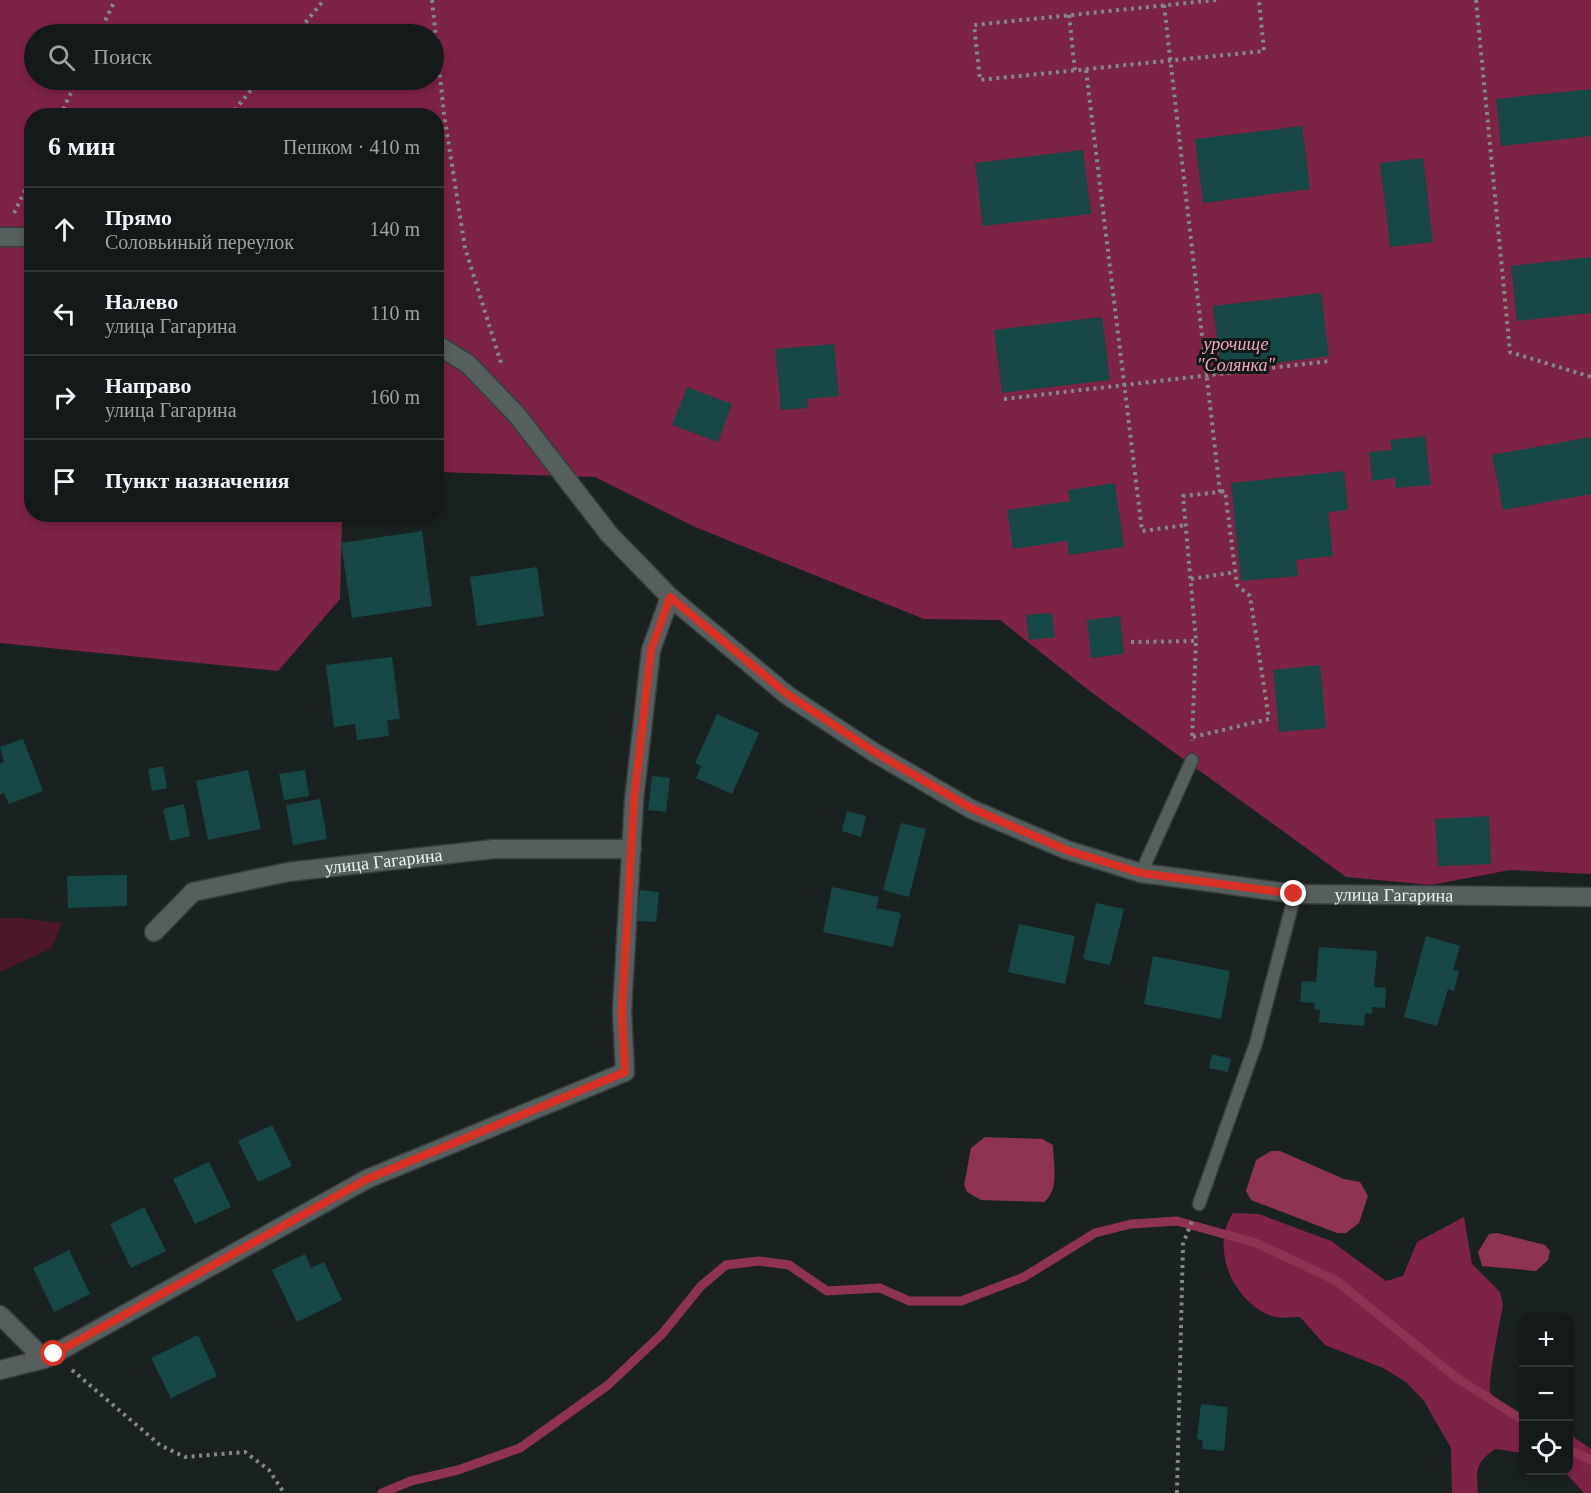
<!DOCTYPE html>
<html lang="ru">
<meta charset="utf-8">
<style>
:root{--surface:#131a19;--page:#1c2322;--text:#f1f3f6;--muted:#9da1a2;--line:#323838}
body{margin:0;font-family:Georgia,serif;background:var(--page);color:var(--text)}
.controls{position:absolute;right:18px;bottom:18px;display:grid;overflow:hidden;border-radius:12px;box-shadow:0 3px 9px #0003}
.controls button{width:54px;height:54px;display:grid;place-items:center;padding:0;border:0;border-bottom:2px solid var(--line);background:var(--surface);color:var(--text);font:30px sans-serif}
.stop{position:absolute;width:18px;height:18px;margin:-14px;border:4px solid #d93025;border-radius:50%;background:#fff}
.stop.end{background:#d93025;border-color:#fff;box-shadow:0 2px 6px #0008}
.list{margin:0;padding:0;list-style:none}
h2{display:flex;justify-content:space-between;align-items:center;height:78px;margin:0;padding:0 24px;font-size:26px}
h2 small{font-size:20px;font-weight:400;color:var(--muted)}
.list li{display:grid;grid-template-columns:39px 1fr auto;gap:18px;align-items:center;box-sizing:border-box;height:84px;padding:0 24px;border-top:2px solid var(--line)}
.list b{display:block;font-size:22px;white-space:nowrap}
.list p{margin:0;font-size:20px;white-space:nowrap;color:var(--muted)}
.list em{font-size:20px;font-style:normal;color:var(--muted)}
.icon{flex:none;width:33px;height:33px;fill:none;stroke:currentColor;stroke-width:2;stroke-linecap:round;stroke-linejoin:round}
.map{position:relative;flex:none;width:1591px;height:1493px;overflow:hidden}
.search{position:absolute;background:var(--surface);box-shadow:0 3px 9px #0003;left:24px;top:24px;width:420px;height:66px;display:flex;align-items:center;gap:15px;box-sizing:border-box;padding:0 21px;border-radius:33px;color:var(--muted);font-size:22px}
.panel{position:absolute;background:var(--surface);box-shadow:0 3px 9px #0003;left:24px;top:108px;width:420px;height:414px;border-radius:24px}
.map>svg:first-child{display:block}
</style>
<div class="map">
<svg width="1591" height="1493" viewBox="0 0 1591 1493">
<rect width="100%" height="100%" fill="#192221"/>
<path fill="#4a182a" d="M0,918H19L62,923L52,948L0,972Z"/>
<g fill="#7d2345" fill-rule="evenodd">
<path d="M0,0H1591V874L1510,870L1431,885L1346,877L1091,692L1000,620L924,619L695,527L595,477L437,472L436,116H32V514L342,515L340,599L278,671L0,643ZM34,34H434V80H34Z"/>
<path d="M1233,1213L1259,1214L1331,1241L1386,1281L1403,1276L1417,1242L1464,1217L1472,1264L1500,1292L1503,1306C1500,1320 1488,1381 1490,1390C1493,1402 1512,1419 1523,1421V1453L1495,1449C1475,1463 1476,1471 1478,1493H1452L1451,1448L1424,1401L1406,1382L1383,1368L1325,1345L1300,1317C1291,1317 1280,1319 1272,1316C1234,1303 1209,1248 1233,1213Z"/>
<path d="M1569,1434L1591,1449V1493H1584L1564,1471L1568,1470Z"/>
</g>
<g fill="#8f3354">
<path d="M985,1137L1042,1139L1053,1145C1053,1163 1060,1190 1044,1202L981,1200L967,1192L964,1185L971,1148Z"/>
<path d="M1271,1151H1280L1344,1179L1360,1182L1368,1196L1359,1223L1346,1233H1337L1251,1200L1246,1191L1256,1160Z"/>
<path d="M1497,1233L1545,1245L1550,1251L1548,1260L1536,1271L1482,1266L1478,1252L1489,1234Z"/>
</g>
<g fill="none" stroke-linecap="round" stroke-linejoin="round">
<g stroke="#8f3354" stroke-width="9">
<path d="M1568,1449L1591,1460"/>
<path d="M382,1493L411,1481L458,1470L520,1448L608,1385L662,1334L701,1286L726,1265L759,1261L789,1265L827,1291L880,1288L909,1301H961L1024,1277L1095,1233L1131,1224L1177,1221L1256,1243L1337,1281L1454,1376L1524,1421"/>
</g>
</g>
<g fill="#174744">
<path d="M1591,89V136L1501,146L1496,99Z"/>
<path d="M1302,126L1310,189L1203,203L1195,139Z"/>
<path d="M1083,150L1091,214L983,226L975,163Z"/>
<path d="M1423,158L1433,242L1390,247L1380,163Z"/>
<path d="M1591,257V313L1517,321L1511,266Z"/>
<path d="M1321,293L1329,356L1221,370L1213,306Z"/>
<path d="M1102,317L1110,380L1002,393L994,330Z"/>
<path d="M834,344L839,396L807,399L808,408L781,410L775,349Z"/>
<path d="M687,387L732,404L718,442L672,425Z"/>
<path d="M1425,436L1431,485L1396,488L1395,478L1372,481L1369,452L1392,450L1390,440Z"/>
<path d="M1591,437V494L1503,510L1492,455Z"/>
<path d="M1344,471L1348,510L1328,512L1333,556L1296,560L1298,576L1241,581L1231,483Z"/>
<path d="M1115,483L1124,547L1069,555L1067,541L1013,549L1007,510L1070,501L1068,490Z"/>
<path d="M422,531L432,606L352,618L341,543Z"/>
<path d="M537,567L544,616L477,626L470,577Z"/>
<path d="M1052,613L1055,637L1029,640L1026,615Z"/>
<path d="M1120,616L1124,654L1091,658L1087,620Z"/>
<path d="M392,657L400,719L387,720L389,736L357,740L355,724L334,727L326,665Z"/>
<path d="M1320,665L1326,728L1279,732L1273,670Z"/>
<path d="M717,714L759,733L732,794L696,778L701,766L695,763Z"/>
<path d="M23,739L43,791L9,804L4,793L0,795V764L4,762L0,747Z"/>
<path d="M163,766L167,788L152,791L148,769Z"/>
<path d="M248,770L261,829L208,840L196,781Z"/>
<path d="M305,770L309,796L284,800L279,774Z"/>
<path d="M652,776L670,778L666,812L648,810Z"/>
<path d="M320,799L327,839L293,845L286,805Z"/>
<path d="M184,804L190,836L170,841L163,809Z"/>
<path d="M847,811L866,816L861,837L842,831Z"/>
<path d="M1489,816L1491,864L1438,866L1435,819Z"/>
<path d="M901,823L926,829L909,897L883,890Z"/>
<path d="M127,875V906L68,908L67,876Z"/>
<path d="M832,887L879,897L876,908L901,913L893,947L823,932Z"/>
<path d="M640,890L659,892L656,922L637,921Z"/>
<path d="M1096,903L1124,909L1110,965L1083,959Z"/>
<path d="M1019,924L1075,936L1065,984L1008,972Z"/>
<path d="M1426,936L1460,946L1453,970L1459,971L1454,991L1448,989L1437,1026L1404,1017Z"/>
<path d="M1319,947L1377,951L1374,987L1386,988L1385,1008L1372,1007V1014L1365,1013L1364,1026L1319,1022L1320,1010L1314,1009L1315,1003L1300,1002L1302,981L1316,982Z"/>
<path d="M1153,956L1230,971L1221,1019L1144,1004Z"/>
<path d="M1212,1054L1231,1059L1228,1072L1209,1068Z"/>
<path d="M272,1125L292,1166L258,1182L238,1141Z"/>
<path d="M209,1162L231,1207L195,1224L173,1179Z"/>
<path d="M144,1207L166,1251L131,1268L110,1224Z"/>
<path d="M69,1250L90,1294L54,1312L33,1268Z"/>
<path d="M305,1254L311,1268L324,1262L342,1300L297,1322L272,1270Z"/>
<path d="M198,1335L217,1376L171,1398L151,1358Z"/>
<path d="M1201,1404L1228,1407L1224,1451L1202,1449L1203,1440L1197,1439Z"/>
</g>
<g fill="none" stroke-linecap="round" stroke-linejoin="round">
<g stroke="#373e3e" stroke-width="15">
<g id="lane">
<path d="M1141,873L1192,760"/>
<path d="M1199,1204L1256,1043L1295,894"/>
</g>
</g>
<g stroke="#373e3e" stroke-width="21">
<g id="street">
<path d="M0,237H32"/>
<path id="s1" d="M436,344L468,364L517,415L609,534L670,597L787,695L875,753L971,809L1067,850L1141,873L1194,880L1295,894L1591,897"/>
<path id="s2" d="M154,932L193,892L288,872L494,849H632"/>
<path d="M0,1315L44,1359"/>
<path d="M0,1370L44,1359L54,1354L367,1179L625,1072L622,1011L634,800L651,650L670,597"/>
</g>
</g>
<g stroke="#828988" stroke-width="4" stroke-dasharray="3 4.5" stroke-linecap="butt">
<path d="M432,0L444,114L465,248L501,363"/>
<path d="M1216,0L974,25L980,80L1264,51L1259,0"/>
<path d="M1476,0L1510,352L1591,377"/>
<path d="M1164,5L1220,492L1183,496L1196,641L1192,741"/>
<path d="M1069,15L1075,71"/>
<path d="M99,34L115,0"/>
<path d="M296,34L324,0"/>
<path d="M1086,70L1142,531L1186,525"/>
<path d="M60,116L77,80"/>
<path d="M230,116L259,80"/>
<path d="M14,213L32,176"/>
<path d="M1004,399L1330,361"/>
<path d="M1191,579L1236,572"/>
<path d="M1131,642L1196,641"/>
<path d="M1193,737L1269,719L1250,596L1237,585L1225,491L1220,492"/>
<path d="M72,1370L160,1445L185,1457L245,1452L269,1470L284,1493"/>
<path d="M1177,1493L1183,1244L1192,1221"/>
</g>
<use href="#lane" stroke="#555f5e" stroke-width="12"/>
<use href="#street" stroke="#555f5e" stroke-width="18"/>
</g>
<g fill="none" stroke-linecap="round" stroke-linejoin="round">
<path stroke="#d93025" stroke-width="8" d="M54,1354L367,1179L625,1072L622,1011L634,800L651,650L670,597L787,694L876,753L971,808L1066,850L1141,873L1294,894"/>
</g>
<g text-anchor="middle" dominant-baseline="central" stroke-width="6" stroke-linejoin="round" paint-order="stroke">
<g font-size="18" font-style="italic" fill="#f2a5bb" stroke="#101818">
<text x="1236" y="344">урочище<tspan x="1236" dy="21">"Солянка"</tspan></text>
</g>
<g font-size="18" fill="#edf3f2" stroke="#101818">
<text stroke="none"><textPath href="#s2" startOffset="249">улица Гагарина</textPath></text>
<text stroke="none"><textPath href="#s1" startOffset="1152">улица Гагарина</textPath></text>
</g>
</g>
</svg>
<div class="controls">
<button>+</button>
<button>−</button>
<button><svg class="icon" aria-label="locate" viewBox="0 0 24 24"><circle cx="12" cy="12" r="6"/><path d="M12 2v4M12 18v4M2 12h4M18 12h4"/></svg></button>
</div>
<div class="stop" style="left:54px;top:1354px"></div>
<div class="stop end" style="left:1294px;top:894px"></div>
<div class="search"><svg class="icon" aria-label="search" viewBox="0 0 24 24"><circle cx="10" cy="10" r="6"/><path d="M15 15l6 6"/></svg>Поиск</div>
<section class="panel">
<h2>6 мин<small>Пешком · 410 m</small></h2>
<ul class="list">
<li><svg class="icon" aria-label="ahead" viewBox="0 0 24 24"><path d="M12 20V5M6 11l6-6 6 6"/></svg><div><b>Прямо</b><p>Соловьиный переулок</p></div><em>140 m</em></li>
<li><svg class="icon" aria-label="left" viewBox="0 0 24 24"><path d="M17 20v-9H6M10 6l-5 5 5 5"/></svg><div><b>Налево</b><p>улица Гагарина</p></div><em>110 m</em></li>
<li><svg class="icon" aria-label="right" viewBox="0 0 24 24"><path d="M7 20v-9h11M14 6l5 5-5 5"/></svg><div><b>Направо</b><p>улица Гагарина</p></div><em>160 m</em></li>
<li><svg class="icon" aria-label="arrive" viewBox="0 0 24 24"><path d="M6 21V4h12l-3 4 3 4H6"/></svg><div><b>Пункт назначения</b></div></li>
</ul>
</section>
</div>
